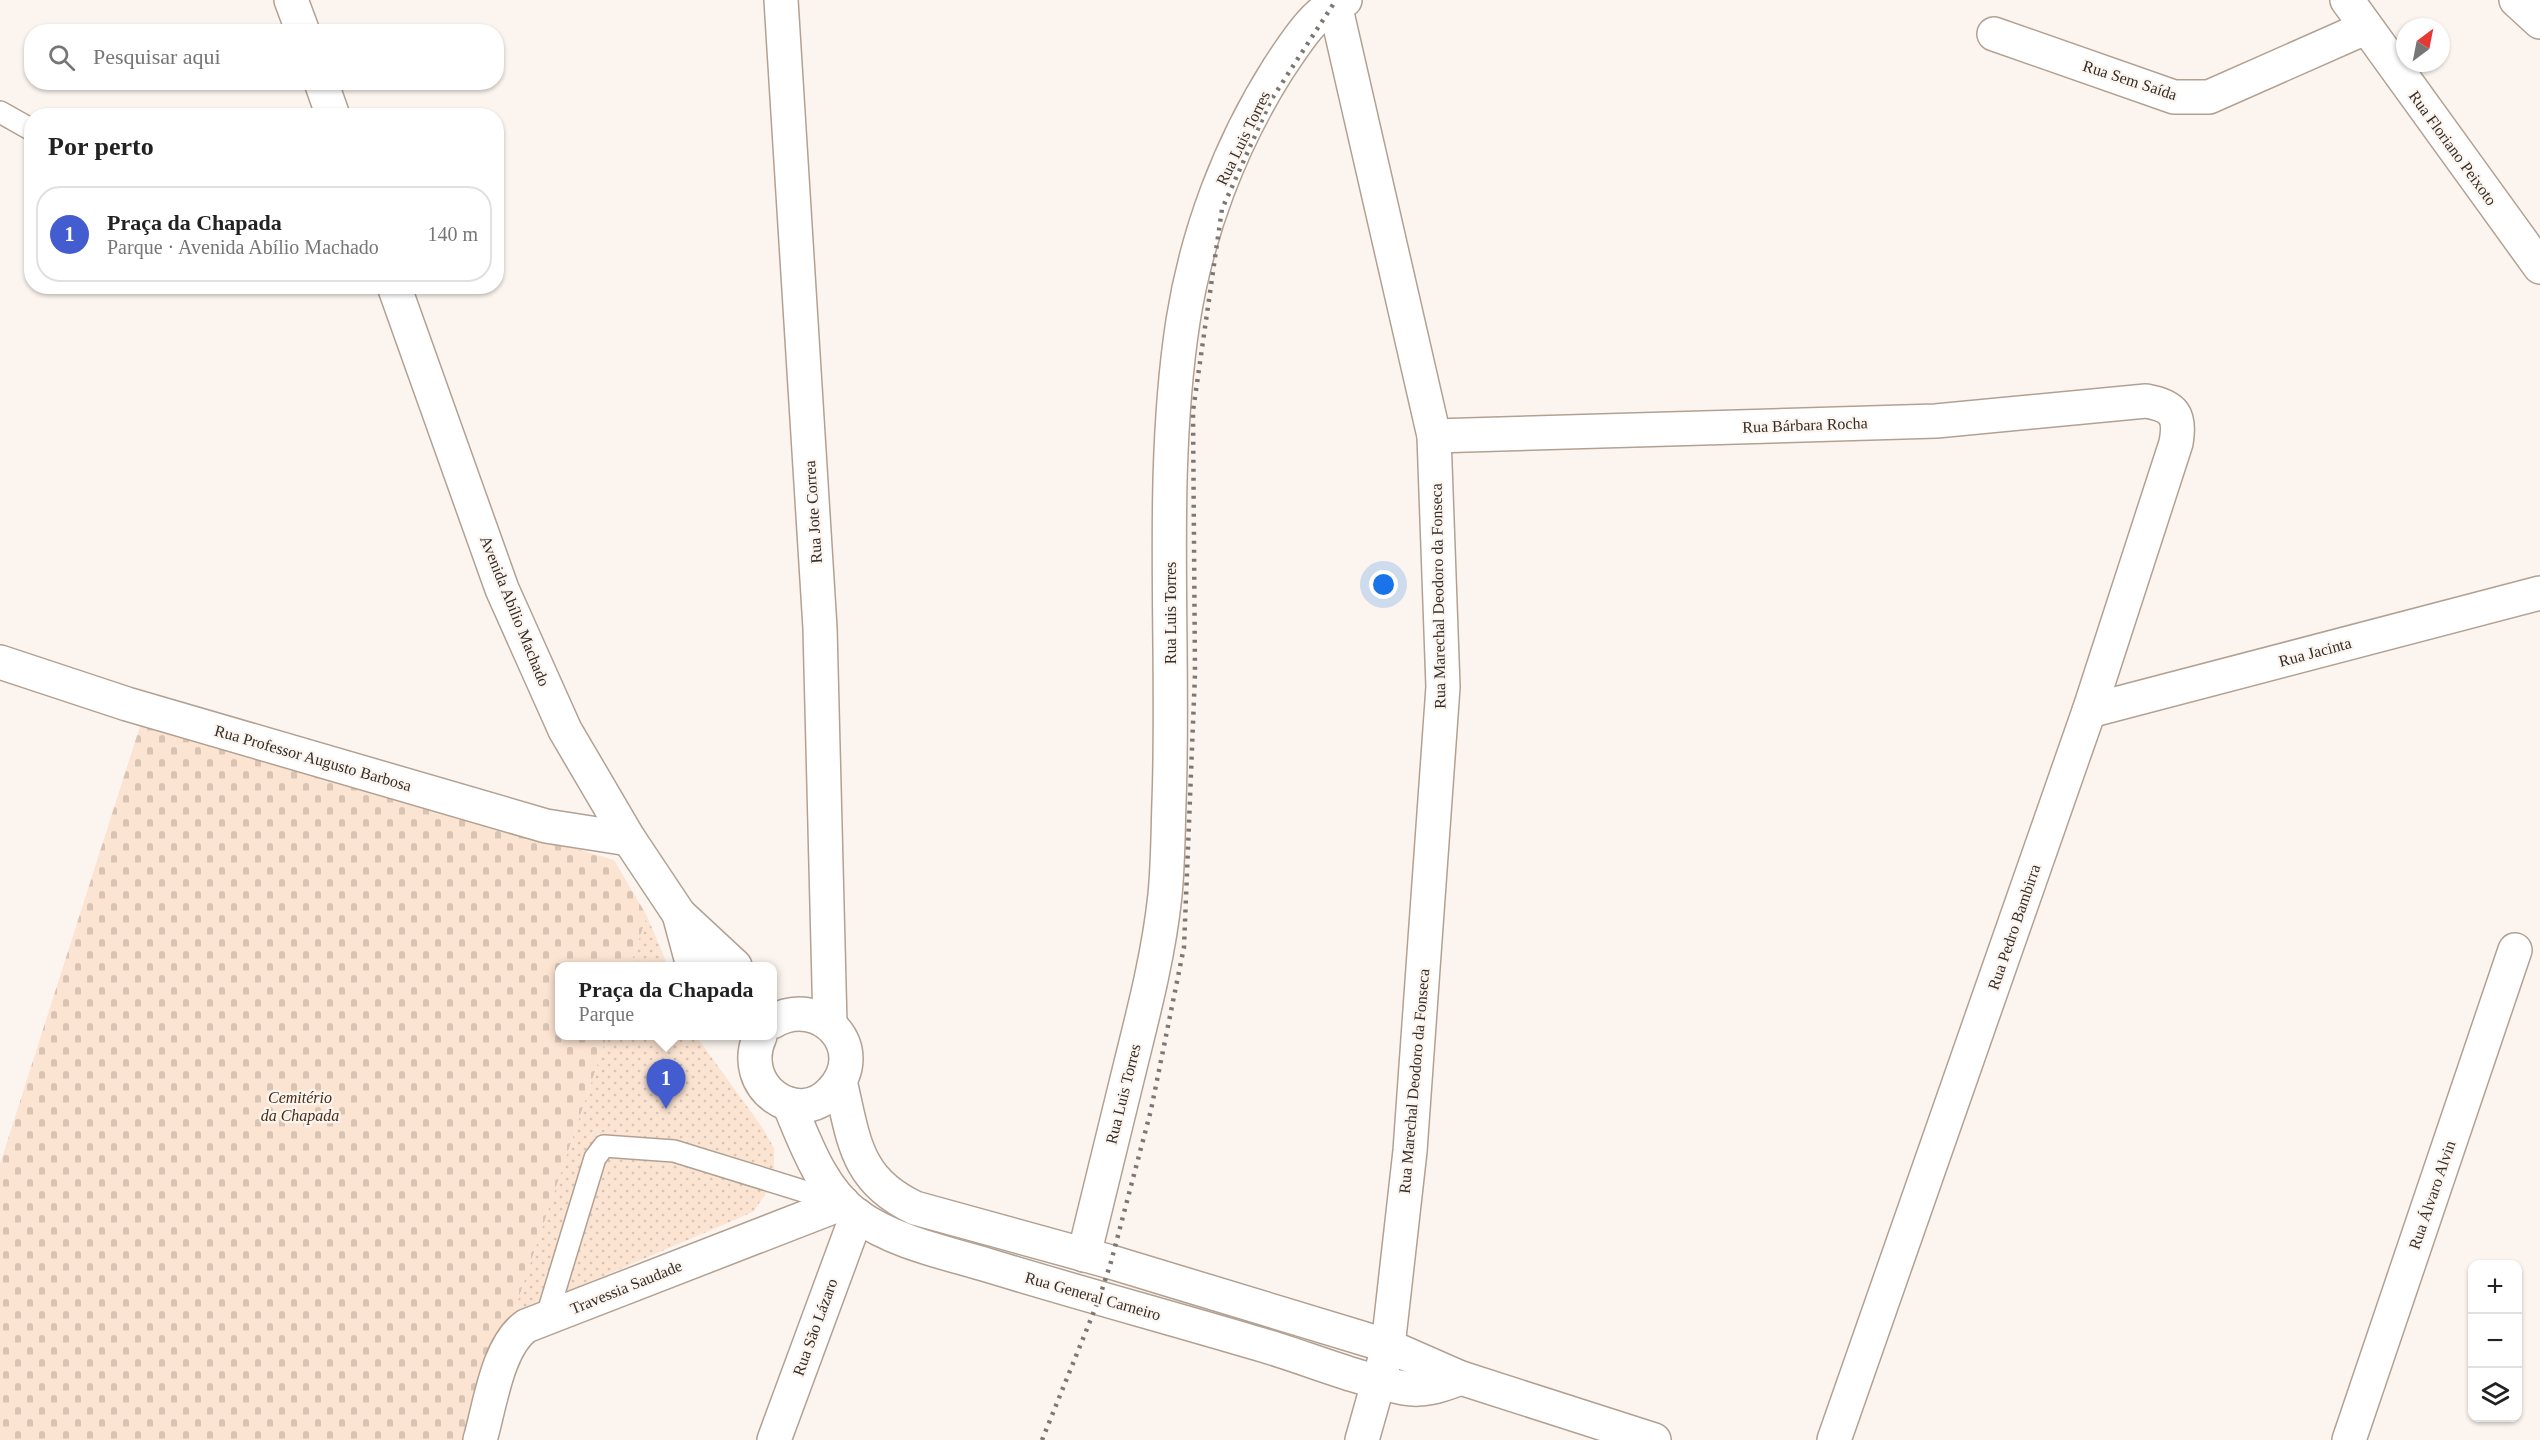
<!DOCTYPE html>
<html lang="pt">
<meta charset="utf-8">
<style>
:root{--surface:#fff;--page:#f6f6f6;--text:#222;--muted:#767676;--line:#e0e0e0;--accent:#435cd0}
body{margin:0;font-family:"Times New Roman",serif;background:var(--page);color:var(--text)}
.controls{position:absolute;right:18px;bottom:18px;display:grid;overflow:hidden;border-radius:12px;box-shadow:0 2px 4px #0004}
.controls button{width:54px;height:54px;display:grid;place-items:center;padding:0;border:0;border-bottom:2px solid var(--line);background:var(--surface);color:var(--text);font:30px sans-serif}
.compass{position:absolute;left:2396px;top:18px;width:54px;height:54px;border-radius:50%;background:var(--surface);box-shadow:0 2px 4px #0004;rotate:32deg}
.you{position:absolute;left:1384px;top:585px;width:21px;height:21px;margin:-15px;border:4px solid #fff;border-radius:50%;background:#1a73e8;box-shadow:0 0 0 9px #1a73e833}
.badge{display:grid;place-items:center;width:39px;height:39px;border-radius:50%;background:var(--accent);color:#fff;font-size:20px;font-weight:700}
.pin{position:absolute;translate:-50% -50px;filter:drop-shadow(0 2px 3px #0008)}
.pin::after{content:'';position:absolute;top:32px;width:21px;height:18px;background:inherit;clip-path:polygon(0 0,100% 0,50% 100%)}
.popup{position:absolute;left:555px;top:962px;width:222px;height:78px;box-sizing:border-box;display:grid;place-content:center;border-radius:12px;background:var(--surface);filter:drop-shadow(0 2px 4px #0005);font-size:20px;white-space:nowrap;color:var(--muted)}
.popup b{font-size:22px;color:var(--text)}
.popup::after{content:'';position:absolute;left:50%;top:100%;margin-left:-12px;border:12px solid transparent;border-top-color:var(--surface)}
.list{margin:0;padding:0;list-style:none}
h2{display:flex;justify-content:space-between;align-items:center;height:78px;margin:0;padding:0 24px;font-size:26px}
h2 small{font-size:20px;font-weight:400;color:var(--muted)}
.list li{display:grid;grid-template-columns:39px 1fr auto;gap:18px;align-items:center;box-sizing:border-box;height:96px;margin:0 12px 12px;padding:0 12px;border:2px solid var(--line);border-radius:24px}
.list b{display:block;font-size:22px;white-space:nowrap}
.list p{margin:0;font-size:20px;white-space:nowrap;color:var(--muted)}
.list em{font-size:20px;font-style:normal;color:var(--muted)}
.icon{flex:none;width:33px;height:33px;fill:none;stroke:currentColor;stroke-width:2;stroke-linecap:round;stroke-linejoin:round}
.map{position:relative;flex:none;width:2540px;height:1440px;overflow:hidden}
.search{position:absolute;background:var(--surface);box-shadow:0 2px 4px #0004;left:24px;top:24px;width:480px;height:66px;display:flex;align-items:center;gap:15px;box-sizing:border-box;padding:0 21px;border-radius:24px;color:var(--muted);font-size:22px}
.panel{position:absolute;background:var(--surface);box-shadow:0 2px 4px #0004;left:24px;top:108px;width:480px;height:186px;border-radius:24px}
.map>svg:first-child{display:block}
</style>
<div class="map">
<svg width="2540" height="1440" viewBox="0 0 2540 1440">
<defs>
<pattern id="cemetery-stones" width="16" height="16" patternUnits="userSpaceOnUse" patternTransform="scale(1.5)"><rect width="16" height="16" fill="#fce4d2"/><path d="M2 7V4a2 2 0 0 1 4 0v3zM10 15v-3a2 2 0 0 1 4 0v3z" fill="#d9c4b4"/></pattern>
<pattern id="park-dots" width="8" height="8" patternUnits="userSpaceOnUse" patternTransform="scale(1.5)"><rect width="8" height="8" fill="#fce4d2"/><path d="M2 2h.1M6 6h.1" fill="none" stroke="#d9c4b4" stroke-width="1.8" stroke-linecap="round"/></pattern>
</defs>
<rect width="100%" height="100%" fill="#fcf5ef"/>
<path fill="url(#cemetery-stones)" d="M142,720L614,860L647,916L630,966H560V1036H607L471,1440H0V1164Z"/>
<g fill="url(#park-dots)">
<path d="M647,916L668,966H630Z"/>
<path d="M607,1036H696L762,1127L774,1148V1182L753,1212L513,1315Z"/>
</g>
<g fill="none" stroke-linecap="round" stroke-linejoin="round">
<g stroke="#b2a193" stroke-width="24">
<g id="lane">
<path d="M0,112L32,130"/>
<path d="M546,1319L595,1158L604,1146L674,1151L842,1203"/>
</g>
</g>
<g stroke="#b2a193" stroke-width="36">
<g id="street">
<path d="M781,0L820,628L830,1024"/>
<path d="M1334,0L1434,436L1443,687L1410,1151L1388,1346"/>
<path d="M2347,0L2540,267"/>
<path d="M2516,0L2540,22"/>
<path d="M1994,34L2174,97H2209L2365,28"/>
<path d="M1434,436L1936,421L2146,401C2174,406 2181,415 2176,443L2089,711L1834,1440"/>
<path d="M0,662L127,704L546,826L629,839"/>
<path d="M2089,711L2540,593"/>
<path d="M1084,1255C1100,1191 1115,1127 1131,1063C1145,1007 1159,952 1165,895C1168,864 1168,833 1169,802C1175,645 1159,477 1183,321C1197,232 1230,145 1278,69C1293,47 1317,6 1345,0"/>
<path d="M480,1440C490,1406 497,1347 526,1326L843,1203"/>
<path d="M774,1440L857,1215"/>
<path d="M2349,1440L2515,950"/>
</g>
</g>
<g stroke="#b2a193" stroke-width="36">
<g id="secondary">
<path d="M291,0L303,32"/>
<path d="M321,82L333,116"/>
<path d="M394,286L502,589L565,730L629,839L679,914L735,966"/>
<path d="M679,914L693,966"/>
<path d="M760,1036C737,1087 798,1129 832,1091C871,1050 821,993 772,1022"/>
<path d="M840,1081C854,1140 855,1180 915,1208L1111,1262L1388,1346L1461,1378L1654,1440"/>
<path d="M789,1104C805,1142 821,1189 856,1215C894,1242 943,1252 987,1265C1075,1292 1164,1316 1252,1342C1303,1356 1352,1378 1404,1388C1425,1392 1442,1385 1461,1378"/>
<path d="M1362,1440L1384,1362"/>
</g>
</g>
<use href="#lane" stroke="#fff" stroke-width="21"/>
<use href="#street" stroke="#fff" stroke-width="33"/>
<use href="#secondary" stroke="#fff" stroke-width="33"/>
<path stroke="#7e7771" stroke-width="4.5" stroke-dasharray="3 6" stroke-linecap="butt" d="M1042,1440L1099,1299L1111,1262L1151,1110L1184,947L1195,674L1193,411L1222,209L1271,100L1336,0"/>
</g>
<g text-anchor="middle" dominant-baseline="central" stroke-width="4.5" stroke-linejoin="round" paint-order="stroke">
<g font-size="16" fill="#342d27" stroke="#fcf5ef">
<text transform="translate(2130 80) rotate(18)">Rua Sem Saída</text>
<text transform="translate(1243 138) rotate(-64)">Rua Luis Torres</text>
<text transform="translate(2453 148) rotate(54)">Rua Floriano Peixoto</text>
<text transform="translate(1805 425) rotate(-2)">Rua Bárbara Rocha</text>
<text transform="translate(813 512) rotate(-94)">Rua Jote Correa</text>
<text transform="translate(1438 596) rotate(-91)">Rua Marechal Deodoro da Fonseca</text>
<text transform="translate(515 611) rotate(68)">Avenida Abílio Machado</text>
<text transform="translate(1170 613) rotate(-90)">Rua Luis Torres</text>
<text transform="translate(2315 652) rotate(-15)">Rua Jacinta</text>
<text transform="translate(313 758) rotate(16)">Rua Professor Augusto Barbosa</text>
<text transform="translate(2014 927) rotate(-71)">Rua Pedro Bambirra</text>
<text transform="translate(1414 1081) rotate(-85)">Rua Marechal Deodoro da Fonseca</text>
<text transform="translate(1123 1094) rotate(-76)">Rua Luis Torres</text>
<text transform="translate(2432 1195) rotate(-71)">Rua Álvaro Alvin</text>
<text transform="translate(626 1287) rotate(-22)">Travessia Saudade</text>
<text transform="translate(1093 1296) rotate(16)">Rua General Carneiro</text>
<text transform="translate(815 1327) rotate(-70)">Rua São Lázaro</text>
</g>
<g font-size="16" font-style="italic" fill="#452b14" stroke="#fcf5ef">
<text x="300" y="1097">Cemitério<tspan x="300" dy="18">da Chapada</tspan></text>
</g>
</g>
</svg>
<div class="controls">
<button>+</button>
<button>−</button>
<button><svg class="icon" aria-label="layers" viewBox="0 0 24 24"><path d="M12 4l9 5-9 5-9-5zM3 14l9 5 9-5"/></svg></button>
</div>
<svg class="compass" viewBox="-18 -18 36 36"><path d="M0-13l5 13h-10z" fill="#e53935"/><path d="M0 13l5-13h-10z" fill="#767676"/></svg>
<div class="you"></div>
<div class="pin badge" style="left:666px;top:1109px">1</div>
<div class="popup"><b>Praça da Chapada</b>Parque</div>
<div class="search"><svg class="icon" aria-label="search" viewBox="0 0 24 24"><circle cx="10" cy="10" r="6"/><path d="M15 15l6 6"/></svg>Pesquisar aqui</div>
<section class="panel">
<h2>Por perto<small></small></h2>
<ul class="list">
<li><span class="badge">1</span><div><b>Praça da Chapada</b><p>Parque · Avenida Abílio Machado</p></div><em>140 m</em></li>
</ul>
</section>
</div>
